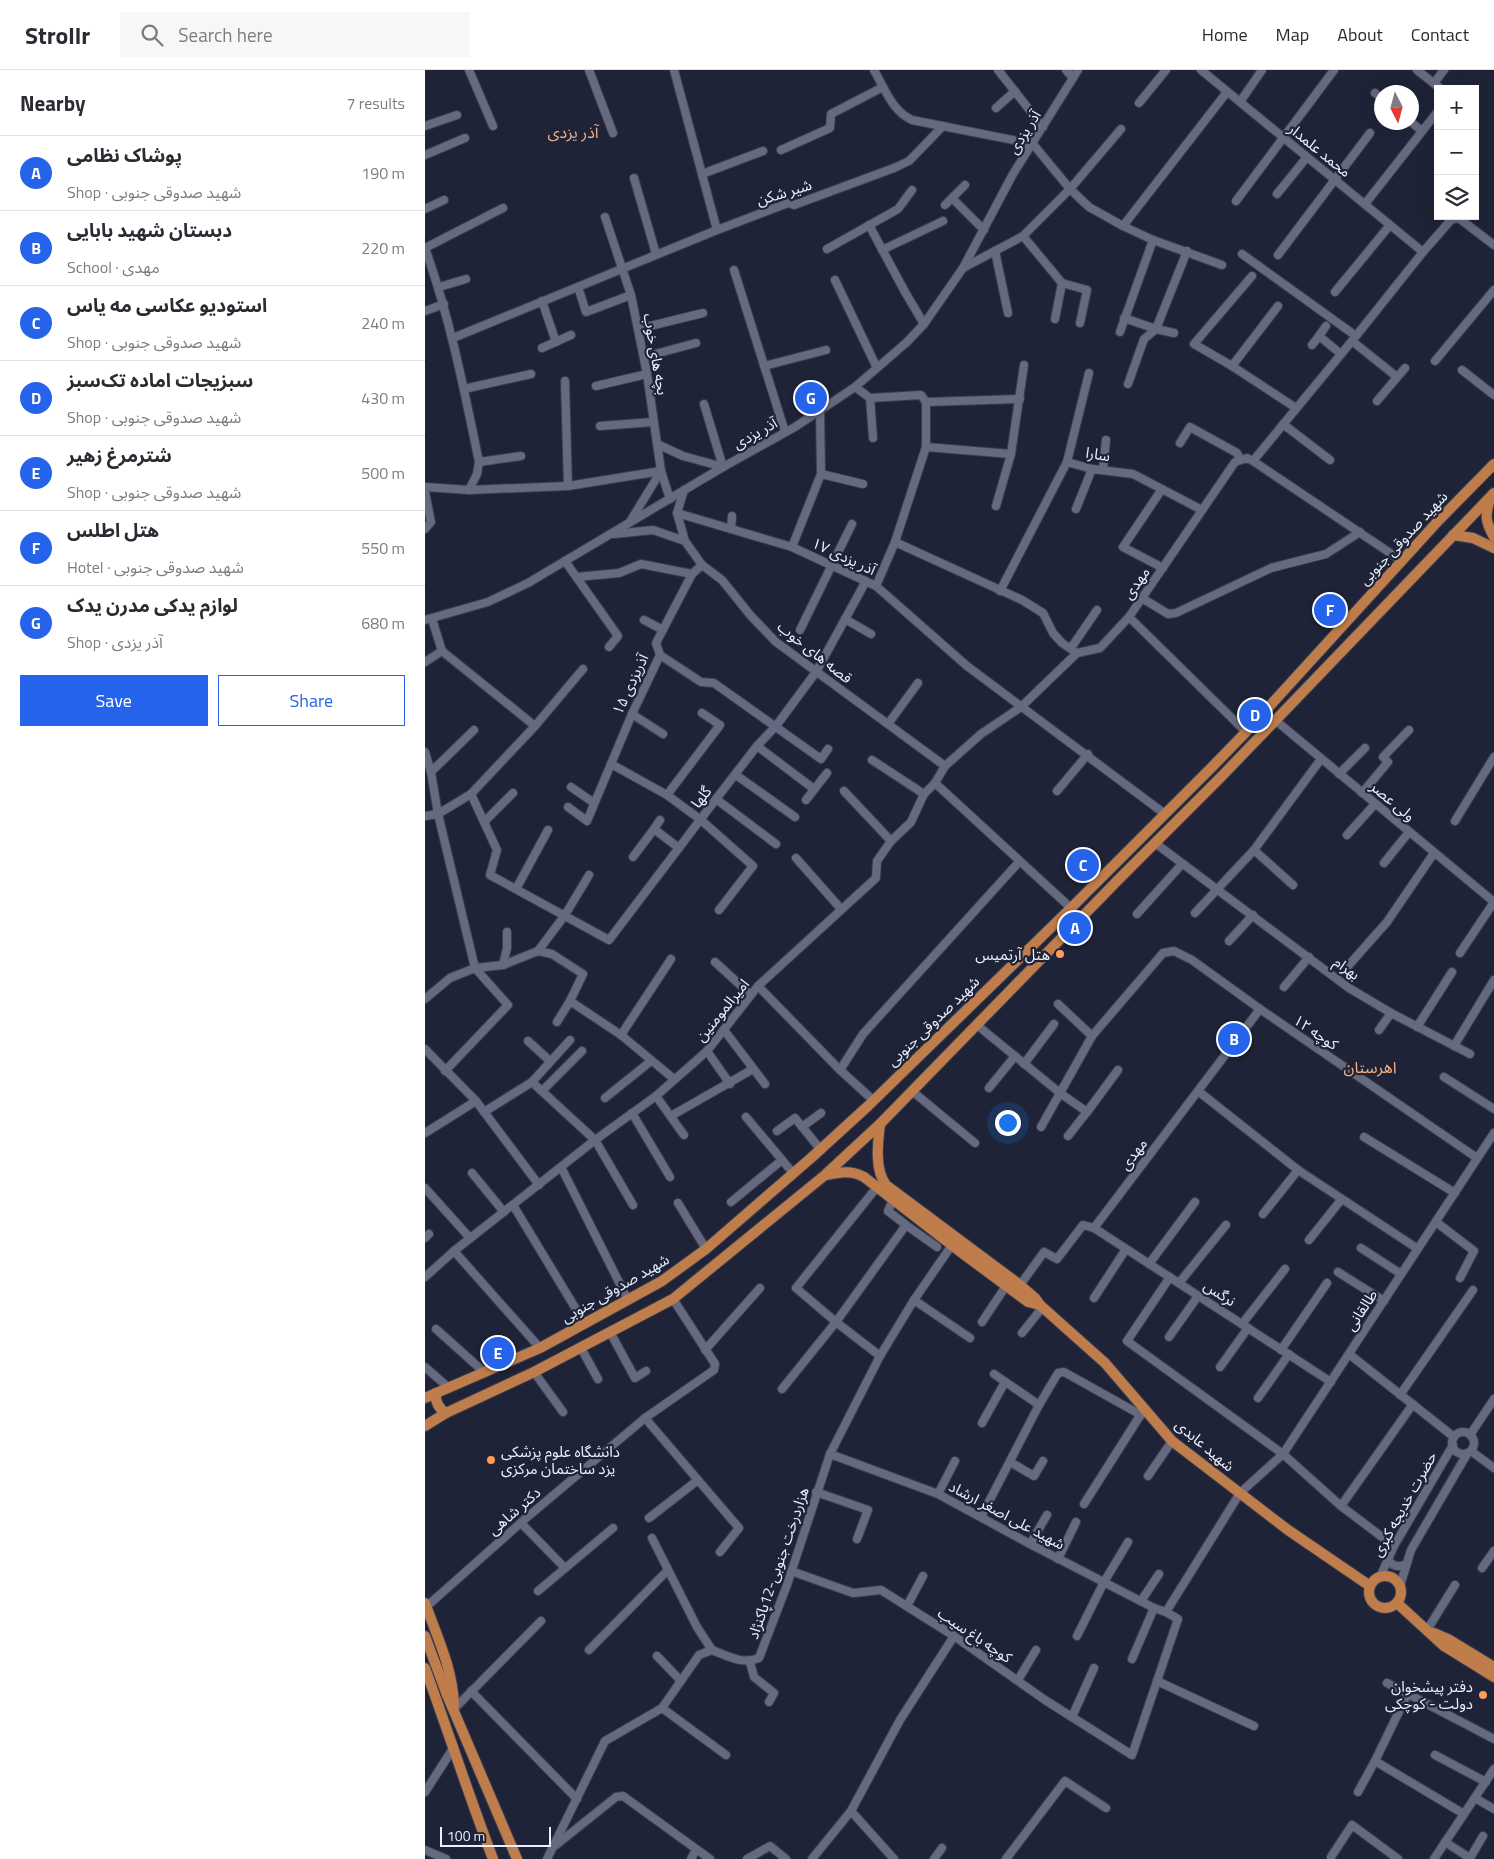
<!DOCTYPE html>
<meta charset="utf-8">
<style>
:root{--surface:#fff;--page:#f7f7f7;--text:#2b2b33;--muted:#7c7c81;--line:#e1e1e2;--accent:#2563eb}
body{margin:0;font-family:"Titillium Web","Noto Sans Arabic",sans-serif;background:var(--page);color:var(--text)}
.controls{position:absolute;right:15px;top:15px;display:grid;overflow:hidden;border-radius:0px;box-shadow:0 5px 20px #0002}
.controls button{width:45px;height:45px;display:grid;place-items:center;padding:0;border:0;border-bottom:1px solid var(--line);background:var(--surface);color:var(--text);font:25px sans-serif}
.compass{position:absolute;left:949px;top:15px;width:45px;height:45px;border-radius:50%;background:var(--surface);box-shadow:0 5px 20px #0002;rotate:174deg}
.scale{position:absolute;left:15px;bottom:12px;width:111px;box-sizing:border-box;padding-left:5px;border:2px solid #ecf0fd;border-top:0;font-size:14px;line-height:18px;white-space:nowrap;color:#ecf0fd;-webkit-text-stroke:4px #1f2337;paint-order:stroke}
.you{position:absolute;left:582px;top:1052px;width:18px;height:18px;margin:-12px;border:4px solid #fff;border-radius:50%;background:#1a73e8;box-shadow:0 0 0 8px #1a73e833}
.badge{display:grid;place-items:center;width:32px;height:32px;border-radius:50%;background:var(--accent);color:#fff;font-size:16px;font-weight:700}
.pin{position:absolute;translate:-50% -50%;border:2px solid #fff;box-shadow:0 1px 5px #0006}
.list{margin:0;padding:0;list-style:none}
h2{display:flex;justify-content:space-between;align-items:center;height:65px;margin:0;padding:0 20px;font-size:21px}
h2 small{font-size:16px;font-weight:400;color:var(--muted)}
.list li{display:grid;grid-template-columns:32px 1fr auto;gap:15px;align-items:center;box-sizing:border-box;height:75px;padding:0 20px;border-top:1px solid var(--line)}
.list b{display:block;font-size:19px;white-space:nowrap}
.list p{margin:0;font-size:16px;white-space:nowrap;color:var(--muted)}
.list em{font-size:16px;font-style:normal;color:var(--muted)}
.actions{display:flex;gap:10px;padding:15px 20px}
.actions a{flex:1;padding:11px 0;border:1px solid var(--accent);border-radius:0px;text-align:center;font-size:18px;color:var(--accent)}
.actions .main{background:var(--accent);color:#fff}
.icon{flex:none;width:28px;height:28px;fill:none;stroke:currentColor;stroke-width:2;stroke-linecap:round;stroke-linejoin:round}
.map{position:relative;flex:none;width:1069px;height:1789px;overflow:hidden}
header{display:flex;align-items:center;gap:30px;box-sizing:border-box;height:70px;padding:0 25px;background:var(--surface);border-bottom:1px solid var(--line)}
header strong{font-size:24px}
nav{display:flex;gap:28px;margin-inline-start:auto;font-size:18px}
.search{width:350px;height:45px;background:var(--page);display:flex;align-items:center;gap:12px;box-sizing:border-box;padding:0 18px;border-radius:0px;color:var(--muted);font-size:19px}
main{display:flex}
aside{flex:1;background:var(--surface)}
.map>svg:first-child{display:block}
</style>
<header>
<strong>Strollr</strong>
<div class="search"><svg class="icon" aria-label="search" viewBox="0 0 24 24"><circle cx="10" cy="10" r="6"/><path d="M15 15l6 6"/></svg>Search here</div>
<nav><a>Home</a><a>Map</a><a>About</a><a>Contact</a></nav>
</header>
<main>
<aside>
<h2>Nearby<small>7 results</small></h2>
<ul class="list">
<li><span class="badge">A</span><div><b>پوشاک نظامی</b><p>Shop · شهید صدوقی جنوبی</p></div><em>190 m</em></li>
<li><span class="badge">B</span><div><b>دبستان شهید بابایی</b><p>School · مهدی</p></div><em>220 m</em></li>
<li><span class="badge">C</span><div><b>استودیو عکاسی مه یاس</b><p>Shop · شهید صدوقی جنوبی</p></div><em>240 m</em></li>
<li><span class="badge">D</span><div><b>سبزیجات اماده تک‌سبز</b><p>Shop · شهید صدوقی جنوبی</p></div><em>430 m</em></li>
<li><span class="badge">E</span><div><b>شترمرغ زهیر</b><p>Shop · شهید صدوقی جنوبی</p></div><em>500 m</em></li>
<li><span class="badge">F</span><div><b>هتل اطلس</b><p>Hotel · شهید صدوقی جنوبی</p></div><em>550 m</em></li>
<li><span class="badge">G</span><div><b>لوازم یدکی مدرن یدک</b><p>Shop · آذر یزدی</p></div><em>680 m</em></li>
</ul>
<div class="actions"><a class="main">Save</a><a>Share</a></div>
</aside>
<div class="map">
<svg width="1069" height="1789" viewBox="0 0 1069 1789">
<rect width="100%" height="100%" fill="#1f2337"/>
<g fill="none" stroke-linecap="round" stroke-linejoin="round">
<g stroke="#3b3e4f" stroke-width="10">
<g id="minor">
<path d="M44,0L68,56"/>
<path d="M164,0L188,63"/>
<path d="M249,0L292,160"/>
<path d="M449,0C460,19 467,41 487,50L608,74L645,119L664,137L698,156L728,170L797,195"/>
<path d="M573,0L618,57"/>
<path d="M641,0L648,8"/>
<path d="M776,0L998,182"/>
<path d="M992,0L1016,19"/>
<path d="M1009,13L1019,0"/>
<path d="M950,23L956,28"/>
<path d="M815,32L837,0"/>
<path d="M714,33L741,0"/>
<path d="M571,38L590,21"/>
<path d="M986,52L997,61"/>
<path d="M0,56L32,45"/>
<path d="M356,80L405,58L406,44L458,17"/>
<path d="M0,85L40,68"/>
<path d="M277,104L338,81"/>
<path d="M209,108L231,184"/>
<path d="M852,124L882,87"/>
<path d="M527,128L559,160"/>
<path d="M811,131L909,0"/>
<path d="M940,134L1013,41"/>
<path d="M520,135L540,115"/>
<path d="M0,139L19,130"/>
<path d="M180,147L206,225L222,304L236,401L245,429"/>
<path d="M1030,148L1035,149L1069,175"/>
<path d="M444,155L480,222L499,254"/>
<path d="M698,156L802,22"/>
<path d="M598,166L637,213L662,220L655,253"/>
<path d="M0,178C25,248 39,319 54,392L52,404L44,420"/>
<path d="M0,178L78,138"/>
<path d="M402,179L473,139L487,120"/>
<path d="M457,180L518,151"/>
<path d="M570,181L583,243"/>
<path d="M817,184L931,266"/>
<path d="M853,185L945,63"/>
<path d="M538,198L598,166L645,119L696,59"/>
<path d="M309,200L360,362"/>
<path d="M827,206L769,274L807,296L871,338"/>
<path d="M410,210L452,298"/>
<path d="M14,217L41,209"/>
<path d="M153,217L161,242L206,225"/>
<path d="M910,222L965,155"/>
<path d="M117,231L131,272"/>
<path d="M0,241L19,234"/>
<path d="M699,248L731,259L762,181"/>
<path d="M630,249L637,213"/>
<path d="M213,259L278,243"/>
<path d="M695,262L728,170"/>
<path d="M894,266L901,256"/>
<path d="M28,268L292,160L363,133L369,135L469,98L484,91L518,56"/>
<path d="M927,271L972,307"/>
<path d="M887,275L894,266L916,284"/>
<path d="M117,278L146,265"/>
<path d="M219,287L271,273"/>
<path d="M1010,291L1069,220"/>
<path d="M339,296L401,280"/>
<path d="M807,296L853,236"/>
<path d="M1037,300L1069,325"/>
<path d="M140,311L143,416"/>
<path d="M703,314L719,269L731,259L749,263"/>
<path d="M171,316L222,304"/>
<path d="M430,317L445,328L496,325L501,332"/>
<path d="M39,319L106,304"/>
<path d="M445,328L448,368"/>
<path d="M952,331L980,298"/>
<path d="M501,332V377L586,384"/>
<path d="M501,332L595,329"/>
<path d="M279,334L298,397"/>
<path d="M858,354L905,390"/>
<path d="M175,356L228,352"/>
<path d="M755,373L765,357L812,383L815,389"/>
<path d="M232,374L258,386L298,397"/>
<path d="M828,391L931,266L998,182L1025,151L1030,148"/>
<path d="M54,392L96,386"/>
<path d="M642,392L664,303"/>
<path d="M678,399L681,370"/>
<path d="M396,404L438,414"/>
<path d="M0,417L44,420L143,416L236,401"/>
<path d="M737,419L698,477L738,498"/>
<path d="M259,420L252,443L260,471L277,495L297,510L326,546L351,572L520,696"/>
<path d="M0,422L6,452L0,459"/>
<path d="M571,436L586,384L599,295"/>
<path d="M651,439L667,399"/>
<path d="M252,443L367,477L451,516L542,596L740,744"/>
<path d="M206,450L236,401"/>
<path d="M306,459L307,446"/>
<path d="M189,464L228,460L260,471"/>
<path d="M470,472L597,530L618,543L628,563L637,573L652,583"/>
<path d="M367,477L396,404L395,340"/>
<path d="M140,491L193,566L184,577"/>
<path d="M152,507L194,503L216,494L267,504"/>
<path d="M451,516L470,472L501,377"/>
<path d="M575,521L642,392L667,399L708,404L777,440"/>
<path d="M717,528L743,544L751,543L846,498L901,484L935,462"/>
<path d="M704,547L821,662"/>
<path d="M7,549L17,581L110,656"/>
<path d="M420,549L446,564"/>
<path d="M0,550L63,532L103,513L298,397L370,357L430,317L482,272L499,254L538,198L588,104L653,0"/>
<path d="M219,550L238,560"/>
<path d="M375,560L427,454"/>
<path d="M646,578L672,540"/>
<path d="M235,585L276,612L289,613L396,689L403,679"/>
<path d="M0,592L17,581"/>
<path d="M207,644L238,664"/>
<path d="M850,650L1069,832L1035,883"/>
<path d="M463,654L493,613"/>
<path d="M332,676L389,719"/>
<path d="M0,682L6,702L13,744L50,898L83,935L20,1001"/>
<path d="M447,690L499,724"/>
<path d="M186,694L242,725L276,750L328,796L294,840"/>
<path d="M6,702L49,660"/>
<path d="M914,704L940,678"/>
<path d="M311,705L370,747"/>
<path d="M510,713L646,838"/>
<path d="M146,717L169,733"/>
<path d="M419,721L466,771"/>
<path d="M632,721L663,684"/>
<path d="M937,723L963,692L958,687L984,660"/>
<path d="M46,724L72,780L65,805L184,870L291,729L332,676L351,656L391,602L441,511"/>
<path d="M242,725L295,655L277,643"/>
<path d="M291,729L351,774"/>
<path d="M381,730L402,703"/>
<path d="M143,737L162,751L207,644L235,585L231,573L267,504L277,495"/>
<path d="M0,746L13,744L46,724L110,656L158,599"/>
<path d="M1030,751L1069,687"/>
<path d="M59,752L88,723"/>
<path d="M229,759L235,750"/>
<path d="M922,765L950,734"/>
<path d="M730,773L924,918L966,943L1045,984"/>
<path d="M829,780L868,815"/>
<path d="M208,787L229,759L254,778"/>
<path d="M371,788L416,839"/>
<path d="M959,793L984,762"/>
<path d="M91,819L123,760"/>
<path d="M770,843L829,780L896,689"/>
<path d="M712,844L757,794"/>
<path d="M804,871L828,845"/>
<path d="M113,881L140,845L164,805"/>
<path d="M290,892L325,924"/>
<path d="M78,895L82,878V862"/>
<path d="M923,896L962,852L1009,783"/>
<path d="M333,916L415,1000L448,1030"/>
<path d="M859,917L884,887"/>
<path d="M0,929L25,908L50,898L78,895L113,881L127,884L158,904L145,931L132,952"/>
<path d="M145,931L196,965L249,1009"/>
<path d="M633,934L667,966"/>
<path d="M552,955L635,1023L662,1042L643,1066"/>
<path d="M992,957L1027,902"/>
<path d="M299,960L340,1014"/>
<path d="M954,960L966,943"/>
<path d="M196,965L246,889"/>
<path d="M103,971L125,991"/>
<path d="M1029,976L1069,910"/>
<path d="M0,979L51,1031L114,1115"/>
<path d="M282,981L305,1014"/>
<path d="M599,994L629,954"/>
<path d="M415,1000L438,964L594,792"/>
<path d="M1019,1007L1069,1039"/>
<path d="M107,1012L170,1070L208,1135"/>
<path d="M564,1018L590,986"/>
<path d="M117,1021L157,981"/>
<path d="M487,1021L550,1073"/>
<path d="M773,1021L873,1100L993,1179"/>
<path d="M231,1026L259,1065"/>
<path d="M180,1028L226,991"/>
<path d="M59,1042L107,1012L145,970"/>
<path d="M662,1042L693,1000"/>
<path d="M207,1043L245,1107"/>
<path d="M246,1046L328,999"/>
<path d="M321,1047L368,1103"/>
<path d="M377,1057L396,1043"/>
<path d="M616,1057L667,966L738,883L749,881L767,890L835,939L1052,1088"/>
<path d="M352,1061L370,1048L396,1080"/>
<path d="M0,1063L51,1031"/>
<path d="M939,1067L1030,1123"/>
<path d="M136,1097L203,1230"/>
<path d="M47,1103L79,1142"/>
<path d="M0,1118L45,1168"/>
<path d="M306,1132L357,1090"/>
<path d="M253,1133L281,1179"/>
<path d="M88,1135L160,1254"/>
<path d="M838,1144L873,1100"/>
<path d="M1011,1152L1049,1181L1035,1208"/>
<path d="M481,1155L512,1177"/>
<path d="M669,1158L835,939"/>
<path d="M0,1168L4,1164"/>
<path d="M884,1170L916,1130"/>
<path d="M936,1178L976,1204"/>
<path d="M29,1181L115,1278"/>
<path d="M724,1194L770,1132"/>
<path d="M913,1202L959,1231"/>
<path d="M0,1207L29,1181L170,1070L231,1026L282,981L333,916L451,808L452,791L466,771L486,752L499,724L510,713L520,696L556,664L596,637L652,583L675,578L704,547L810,392L822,388L828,391L977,491"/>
<path d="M745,1207L702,1271L858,1384L916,1436L969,1476"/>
<path d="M754,1213L801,1155"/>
<path d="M595,1215L619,1182L632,1189L658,1155L669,1158L906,1312"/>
<path d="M669,1228L701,1179"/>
<path d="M489,1230L545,1268"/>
<path d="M557,1252L581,1216"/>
<path d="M817,1254L860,1199"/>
<path d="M11,1259L59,1302"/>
<path d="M185,1262L210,1308L221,1301"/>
<path d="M597,1263L617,1238"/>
<path d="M744,1267L773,1226"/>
<path d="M156,1278L173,1309"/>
<path d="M280,1280L335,1218"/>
<path d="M856,1280L902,1213"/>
<path d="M924,1284L1029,1367"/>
<path d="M455,1286L411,1252L481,1155L463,1141L468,1130"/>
<path d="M0,1297L24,1318"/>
<path d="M795,1297L823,1258"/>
<path d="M109,1302L138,1342"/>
<path d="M569,1304L614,1335"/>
<path d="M357,1319L411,1252L371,1218L452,1117"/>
<path d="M975,1325L1048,1220"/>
<path d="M833,1328L864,1284"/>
<path d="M220,1348L314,1458L295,1482"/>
<path d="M557,1353L580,1312"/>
<circle cx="1038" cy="1373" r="11"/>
<path d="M1045,1365L1069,1329"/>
<path d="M1046,1381L1069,1398"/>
<path d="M405,1384L513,1424L605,1474L729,1538L741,1542"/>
<path d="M585,1392L609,1406L618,1391"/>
<path d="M723,1406L747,1371"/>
<path d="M391,1422L443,1440L432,1469"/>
<path d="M513,1424L530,1391"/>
<path d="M659,1434L718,1341"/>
<path d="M916,1436L988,1334"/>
<path d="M556,1447L614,1335L633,1303L639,1302L716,1345"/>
<path d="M224,1448L273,1410"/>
<path d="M96,1453L140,1498"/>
<path d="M227,1468L272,1557L287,1580"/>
<path d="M605,1474L622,1445"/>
<path d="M633,1489L651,1452"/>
<path d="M963,1489C966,1496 974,1498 981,1494"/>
<path d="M1057,1498L1069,1481"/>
<path d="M366,1501L428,1523L456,1520L529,1566L620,1630L707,1685L753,1549L741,1542L815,1423L858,1384L1069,1063"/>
<path d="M955,1507L969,1476L1028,1375"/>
<path d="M975,1516L986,1480L1042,1384"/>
<path d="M113,1521L188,1458"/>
<path d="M716,1531L734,1504"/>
<path d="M482,1536L498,1506"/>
<path d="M1,1537L100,1449L220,1348L289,1300L290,1294L248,1229"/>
<path d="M1002,1560L1030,1515"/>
<path d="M652,1566L679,1512L703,1472"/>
<path d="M164,1580L243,1500"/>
<path d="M232,1586L256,1611"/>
<path d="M707,1589L729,1538"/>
<path d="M325,1592L329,1607L349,1623L344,1632"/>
<path d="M593,1610L611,1580"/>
<path d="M732,1611L829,1656"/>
<path d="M962,1613L1069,1669"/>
<path d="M46,1621L152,1729"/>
<path d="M983,1623L950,1691L1039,1744"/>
<path d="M237,1638L301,1685"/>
<path d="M29,1639L116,1551"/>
<path d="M647,1647L669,1598"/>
<path d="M1010,1685L1061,1712"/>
<path d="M0,1722L29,1677"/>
<path d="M933,1722L950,1691"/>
<path d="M1050,1728L1069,1739"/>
<path d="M426,1741L469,1789"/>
<path d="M1020,1772L1045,1788L1044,1789"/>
<path d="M131,1775L191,1727L198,1726L285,1789"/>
<path d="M0,1780L21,1789"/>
<path d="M906,1787L927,1755L973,1789"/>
<path d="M1045,1788L1058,1766"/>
<path d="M122,1789L180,1671L237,1638L274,1585L287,1580C303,1586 317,1595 334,1588L362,1515L405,1384L455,1286L489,1230L529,1172"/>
<path d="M266,1789L271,1780"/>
<path d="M322,1789L345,1776L361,1789"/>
<path d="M387,1789L426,1741L475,1650L529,1566"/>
<path d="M509,1789L517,1778"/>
<path d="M581,1789L640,1711L681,1738"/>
<path d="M1009,1789L1069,1699"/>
</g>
</g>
<g stroke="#3b3e4f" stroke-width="12">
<g id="major">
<path d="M1065,428C1060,446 1060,451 1069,467"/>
<path d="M1028,465L1048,468L1069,478"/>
<path d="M455,1054C453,1072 449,1099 461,1115L595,1215L610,1228L615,1235L680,1293L747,1371L863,1460L945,1516"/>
<path d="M401,1105C416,1102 426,1100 439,1107L537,1183L603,1232L615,1235"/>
<path d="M11,1323C10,1332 13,1338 21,1343"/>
<path d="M0,1328L115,1278L237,1211L281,1179L386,1088L443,1036L646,838L788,696L821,662L1014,450L1069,394"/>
<path d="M0,1356L21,1343L109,1302L248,1229L400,1105L455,1054L692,811L796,707L1069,423"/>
<circle cx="960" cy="1522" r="16"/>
<path d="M0,1533C12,1566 28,1600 29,1635"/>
<path d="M972,1533L1019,1576L1069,1607"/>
<path d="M1009,1563L1023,1569L1069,1597"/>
<path d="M0,1566L22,1625L92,1789"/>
<path d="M0,1598C23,1661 44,1726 68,1789"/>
</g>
</g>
<use href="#minor" stroke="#656a81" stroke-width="8"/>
<use href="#major" stroke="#bf7d4c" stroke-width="10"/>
</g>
<g fill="#fd9c56" stroke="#1f2337" stroke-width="2">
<circle cx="635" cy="884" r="5"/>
<circle cx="66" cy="1390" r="5"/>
<circle cx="1058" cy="1625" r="5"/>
</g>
<g text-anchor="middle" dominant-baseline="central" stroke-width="4.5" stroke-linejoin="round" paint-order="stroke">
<g font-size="15" fill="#ecf0fd" stroke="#1f2337">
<text transform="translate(599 62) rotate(-58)">آذر یزدی</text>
<text transform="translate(895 80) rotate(39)">محمد علمدار</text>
<text transform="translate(359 122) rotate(-17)">شیر شکن</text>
<text transform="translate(231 284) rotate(80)">بچه های خوب</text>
<text transform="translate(330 363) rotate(-29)">آذر یزدی</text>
<text transform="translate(673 384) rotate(9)">سارا</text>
<text transform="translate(978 468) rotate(-47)">شهید صدوقی جنوبی</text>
<text transform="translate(419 486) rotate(25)">آذر یزدی ۱۷</text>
<text transform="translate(711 513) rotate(-55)">مهدی</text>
<text transform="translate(390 582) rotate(38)">قصه های خوب</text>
<text transform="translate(205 614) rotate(-65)">۱۵ آذریزدی</text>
<text transform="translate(276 727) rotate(-53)">گلها</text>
<text transform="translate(968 731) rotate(40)">ولی عصر</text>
<text transform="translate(922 898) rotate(36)">بهرام</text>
<text transform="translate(297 940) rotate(-51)">امیرالمومنین</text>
<text transform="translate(508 951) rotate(-44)">شهید صدوقی جنوبی</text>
<text transform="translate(891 962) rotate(34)">کوچه ۱۲</text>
<text transform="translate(708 1084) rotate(-53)">مهدی</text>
<text transform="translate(190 1218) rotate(-30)">شهید صدوقی جنوبی</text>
<text transform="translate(795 1223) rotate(33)">نرگس</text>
<text transform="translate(936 1240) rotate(-57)">طالقانی</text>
<text transform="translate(780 1375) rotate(40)">شهید عابدی</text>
<text transform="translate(979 1434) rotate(-61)">حضرت خدیجه کبری</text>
<text transform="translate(89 1441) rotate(-41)">دکتر شاهی</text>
<text transform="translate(582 1445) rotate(28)">شهید علی اصغر ارشاد</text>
<text transform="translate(353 1493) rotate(-71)">هزاردرخت جنوبی-12پاکنژاد</text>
<text transform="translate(550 1565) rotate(34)">کوچه باغ سیب</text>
</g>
<g font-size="15" fill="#ecf0fd" stroke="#1f2337" text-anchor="end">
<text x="625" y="884">هتل آرتمیس</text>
<text x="76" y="1381" text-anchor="start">دانشگاه علوم پزشکی<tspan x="76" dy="17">یزد ساختمان مرکزی</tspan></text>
<text x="1048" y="1616">دفتر پیشخوان<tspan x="1048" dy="17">دولت - کوچکی</tspan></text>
</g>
<g font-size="16" fill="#f2ae81" stroke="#1f2337">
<text x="148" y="62">آذر یزدی</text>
<text x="945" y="997">اهرستان</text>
</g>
</g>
</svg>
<div class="controls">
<button>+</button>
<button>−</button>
<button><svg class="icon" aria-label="layers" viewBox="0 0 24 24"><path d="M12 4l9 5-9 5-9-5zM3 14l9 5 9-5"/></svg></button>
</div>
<svg class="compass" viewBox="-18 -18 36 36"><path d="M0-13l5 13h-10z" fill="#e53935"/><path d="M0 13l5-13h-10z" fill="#7c7c81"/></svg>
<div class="scale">100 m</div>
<div class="you"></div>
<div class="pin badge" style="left:650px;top:858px">A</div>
<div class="pin badge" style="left:809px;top:969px">B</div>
<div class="pin badge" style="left:658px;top:795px">C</div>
<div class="pin badge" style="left:830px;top:645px">D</div>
<div class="pin badge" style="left:73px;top:1283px">E</div>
<div class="pin badge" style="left:905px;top:540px">F</div>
<div class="pin badge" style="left:386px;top:328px">G</div>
</div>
</main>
